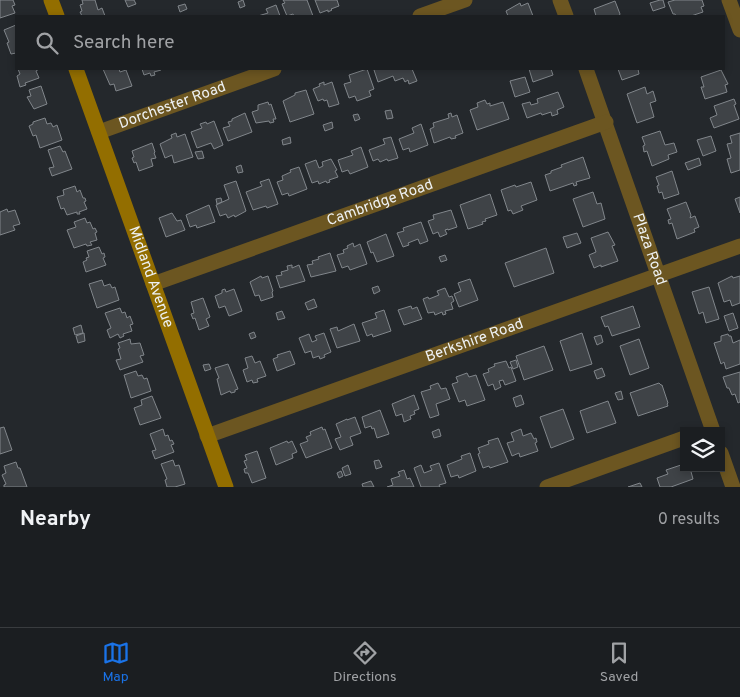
<!DOCTYPE html>
<style>
:root{--surface:#1b1e21;--page:#24272a;--text:#f1f3f6;--muted:#a0a2a5;--line:#393c3f;--accent:#1a73e8}
body{margin:0;font-family:Overpass,sans-serif;background:var(--page);color:var(--text)}
.controls{position:absolute;right:15px;bottom:15px;display:grid;overflow:hidden;border-radius:0px;box-shadow:0 2px 8px #0003}
.controls button{width:45px;height:45px;display:grid;place-items:center;padding:0;border:0;border-bottom:1px solid var(--line);background:var(--surface);color:var(--text);font:25px sans-serif}
.list{margin:0;padding:0;list-style:none}
h2{display:flex;justify-content:space-between;align-items:center;height:65px;margin:0;padding:0 20px;font-size:21px}
h2 small{font-size:16px;font-weight:400;color:var(--muted)}
.icon{flex:none;width:28px;height:28px;fill:none;stroke:currentColor;stroke-width:2;stroke-linecap:round;stroke-linejoin:round}
.map{position:relative;flex:none;width:740px;height:487px;overflow:hidden}
.search{position:absolute;background:var(--surface);box-shadow:0 2px 8px #0003;left:15px;right:15px;top:15px;height:55px;display:flex;align-items:center;gap:12px;box-sizing:border-box;padding:0 18px;border-radius:0px;color:var(--muted);font-size:19px}
.sheet{height:140px;background:var(--surface)}
nav{display:flex;justify-content:space-around;align-items:center;box-sizing:border-box;height:70px;border-top:1px solid var(--line);background:var(--surface);font-size:14px;color:var(--muted)}
nav a{display:grid;justify-items:center;gap:2px}
nav .on{color:var(--accent)}
.map>svg:first-child{display:block}
</style>
<div class="map">
<svg width="740" height="487" viewBox="0 0 740 487">
<rect width="100%" height="100%" fill="#24282c"/>
<g fill="#3f4347" stroke="#81868b">
<path d="M0,0H13L15,5L12,6L15,13L0,18Z"/>
<path d="M82,0H95L98,10L102,8L105,16H82L80,12L82,11L80,5L83,4Z"/>
<path d="M125,0H134L136,4L128,7Z"/>
<path d="M243,0L245,6L240,8L238,2Z"/>
<path d="M283,0H307L313,16H294L293,14L287,16L282,4L285,3Z"/>
<path d="M315,0H337L339,6L331,9L332,10L328,12V10L320,13Z"/>
<path d="M660,0H663L665,7L653,11L650,3Z"/>
<path d="M675,0H702L704,6L701,7L703,12L691,16H676L675,14H673L668,2Z"/>
<path d="M615,1L620,14L619,16H596L594,9Z"/>
<path d="M520,3L521,6L528,3L533,16H508L506,11Z"/>
<path d="M185,4L187,9L180,12L178,6Z"/>
<path d="M276,5L280,16H258L268,13L266,9Z"/>
<path d="M16,25V53L11,54L7,43L9,42L4,30Z"/>
<path d="M18,69H39L36,71L39,78L25,83L26,85L20,87L17,76L20,74Z"/>
<path d="M103,69H119L120,72L126,70L132,86L116,91L114,84L110,85Z"/>
<path d="M142,69H161V70L154,72L155,75L151,76L150,73L144,75Z"/>
<path d="M367,69L374,89L369,91L371,96L357,101L355,96L349,98L344,84L351,82L349,75Z"/>
<path d="M376,69H412L417,81L409,84L408,80L405,82L403,78L395,81L393,76L378,82L374,70Z"/>
<path d="M529,69H551L553,75L533,82Z"/>
<path d="M618,69H638L639,74L622,80Z"/>
<path d="M721,70L728,84L725,85L727,92L705,99L701,87H704L701,77Z"/>
<path d="M525,77L530,92L515,97L510,81Z"/>
<path d="M324,82V85L332,82L339,104L329,107L327,100L324,101L323,99L318,101L313,89L320,86L319,84Z"/>
<path d="M41,86L47,104L34,109L27,97L31,96L29,90Z"/>
<path d="M645,87L647,94L653,91L656,101L650,103L654,117L637,123L627,94Z"/>
<path d="M306,90L314,114L290,122L283,101L295,95V93Z"/>
<path d="M558,92L564,107L557,110L558,114L552,116L551,112L542,115L541,113L527,118L522,104L530,102L531,105L538,103L537,99Z"/>
<path d="M734,99L736,104L734,105L739,119L714,128L710,118L717,115L714,106Z"/>
<path d="M485,100L487,104L490,103V106L503,102L509,119L477,130L470,110L478,107L477,103Z"/>
<path d="M268,102L269,105L271,104L276,119H273L274,122L270,123L269,121L256,123L252,112L258,110V105Z"/>
<path d="M391,110L393,118L387,119L385,111Z"/>
<path d="M245,113L252,132L228,141L223,128L230,126L228,122L232,121V119Z"/>
<path d="M451,113L452,117L457,115L463,133L455,136L456,138L451,139L450,137L434,143L430,129L434,127L433,123L449,118L448,114Z"/>
<path d="M358,114L360,119L355,121L353,115Z"/>
<path d="M45,118L47,124L51,123L53,127L57,125L62,140L40,148L36,135L33,136L29,126L33,124V122Z"/>
<path d="M214,121L223,145L214,149L211,143L197,148L191,132L202,128L200,124L206,122L207,124Z"/>
<path d="M332,122L333,128L325,131L323,125Z"/>
<path d="M421,124L428,145L410,152L409,148L403,150L399,139L414,133L412,128Z"/>
<path d="M660,131L665,145L674,143L677,152L668,155L669,159L652,166L647,151L644,152L643,146L645,145L642,137Z"/>
<path d="M176,133L177,137L185,134L193,157L174,163L172,155L165,158L160,144L172,138L171,135Z"/>
<path d="M740,133V170L731,173L727,159L731,158L727,144L732,143L730,136Z"/>
<path d="M711,136L716,151L703,156L697,140Z"/>
<path d="M290,137L291,143L283,145L282,140Z"/>
<path d="M391,137L398,158L388,161L387,159L380,162L378,159L373,161L369,150L385,144L383,139Z"/>
<path d="M152,143L155,152L154,153L156,158L151,159L153,166L139,171L136,162L134,163L132,158L134,157L132,151Z"/>
<path d="M60,146L63,152L65,151L72,169L52,176L49,168L54,167L48,150Z"/>
<path d="M361,147L368,167L350,174L348,170L342,172L338,160L353,155L351,151Z"/>
<path d="M202,151L204,158L198,159L195,152Z"/>
<path d="M583,157L590,178L576,182L577,185L574,186L573,183L550,191L545,175L551,173V171L562,167L561,165Z"/>
<path d="M699,158L701,165L688,170L685,163Z"/>
<path d="M331,159L337,170L335,171L338,177L329,180L330,182L327,183L326,181L319,184L318,181L312,183L305,164L316,160L319,168L323,166L322,162Z"/>
<path d="M241,165L243,172L238,173L236,167Z"/>
<path d="M299,167L307,189L289,196L288,193L282,195L277,182L283,180L282,176L291,172L290,170Z"/>
<path d="M672,171L679,194L664,199L662,192L659,193L657,186L659,185L656,177Z"/>
<path d="M269,179L278,204L267,208L266,206L253,210L246,192L262,186L260,182Z"/>
<path d="M236,181L246,211L235,217L234,215L228,218L226,214L220,216L216,205L229,199L224,185Z"/>
<path d="M531,182L537,200L521,206L523,210L513,214L511,210L508,211L501,190L515,185L516,187Z"/>
<path d="M75,186L77,192L80,190L83,198H85L86,201L84,202L87,209L79,212L80,214H77V212L67,215L64,208L61,209L57,197L64,195L63,190Z"/>
<path d="M593,192L597,204L601,203L605,219L583,227L573,199Z"/>
<path d="M490,194L497,215L485,219L486,221L482,222L483,224L468,229L460,205Z"/>
<path d="M740,197V213L735,199Z"/>
<path d="M221,198L222,202L217,204L216,199Z"/>
<path d="M686,202L691,215L690,218L695,216L699,227L694,229L695,232L677,239L672,223L669,224L668,220L671,219L667,209Z"/>
<path d="M209,205L215,222L197,228L196,225L190,227L186,215Z"/>
<path d="M7,209L8,212L15,210L20,224L13,226L15,230L0,235V212Z"/>
<path d="M451,210L457,227L448,230V229L445,230L447,234L440,237L438,232L433,234L428,221L434,219L433,215Z"/>
<path d="M172,213L177,221L181,220L185,230L166,237L159,218Z"/>
<path d="M85,218L87,223L90,222L93,229L95,228L97,232L95,233L97,240L90,242L92,245L87,246L86,244L74,248L67,230L76,227L74,222Z"/>
<path d="M421,222L428,241L420,244L418,239L408,243L409,245L403,247L397,233L404,231L403,228Z"/>
<path d="M608,232L615,245L612,246L618,261L601,267V265L594,268L589,255L596,252L591,238Z"/>
<path d="M577,233L581,243L567,248L563,237Z"/>
<path d="M386,234L394,256L377,262L373,252L371,253L367,242Z"/>
<path d="M353,243L354,247L360,244L367,264L350,270L348,266L342,268L337,255L344,253L343,250L348,248L347,246Z"/>
<path d="M99,247L102,254L104,253L105,257L103,258L106,265L86,272L83,262L87,260L86,258L89,257L87,251Z"/>
<path d="M546,248L554,273L514,287L505,263Z"/>
<path d="M330,253L336,271L311,277L307,265L313,264L312,261L319,259L318,257Z"/>
<path d="M445,255L447,260L441,262L439,257Z"/>
<path d="M292,265V268L299,265L305,281L280,288L276,276L282,275L281,272L288,270L287,266Z"/>
<path d="M261,276L262,278L268,276L273,291L272,292L273,297L261,301L259,295L255,296L250,282Z"/>
<path d="M732,276L733,278L740,276V303L732,306L730,300L724,302L718,283Z"/>
<path d="M470,279L478,300L459,307L454,294L461,291L458,283Z"/>
<path d="M102,280L104,286L110,284L112,288L115,287L119,300L97,308L89,284Z"/>
<path d="M378,286L380,291L374,294L372,288Z"/>
<path d="M709,287L719,319L706,323L703,312L699,314L692,292Z"/>
<path d="M445,288L449,297L452,296L454,301L451,303L453,309L445,311L446,314L443,315L442,312L435,315L434,312L428,313L423,299L428,297L429,299L439,295L437,291Z"/>
<path d="M225,289L226,292L234,289L242,311L229,316L225,306L219,308L215,296L222,293V290Z"/>
<path d="M203,298L210,317L206,319L209,326L199,330L195,318L193,319L191,314L194,313L191,302Z"/>
<path d="M314,299L317,307L308,310L305,303Z"/>
<path d="M411,306L412,309L417,307L422,319L404,325L398,310Z"/>
<path d="M633,306L640,327L612,336L608,326L605,327L601,317Z"/>
<path d="M120,308L122,313L125,312L127,318L130,316L133,324L130,325L132,331L123,334L124,336L120,338L118,334L110,338L107,330L111,328L105,313Z"/>
<path d="M384,310L391,331L373,337L372,334L367,336L362,323L377,318L375,313Z"/>
<path d="M282,311L285,318L278,320L276,313Z"/>
<path d="M733,313L738,328L729,331L724,316Z"/>
<path d="M354,324L360,341L337,348L330,329L337,327L338,331Z"/>
<path d="M81,325L83,333L75,335L73,328Z"/>
<path d="M254,332L256,337L251,339L249,334Z"/>
<path d="M84,333L85,341L78,343L76,336Z"/>
<path d="M324,333L331,352L324,355L325,357L320,359L319,356L313,358L311,351L305,353L299,338L309,334L312,342L317,340L315,336Z"/>
<path d="M582,333L592,364L570,371L560,341Z"/>
<path d="M728,334L729,336H731L733,343L740,340V364L726,369L724,362L721,364L714,343L721,341V336Z"/>
<path d="M601,335L603,342L597,345L594,337Z"/>
<path d="M130,339L131,344L140,343L144,355L140,356L143,362L120,370L116,360L121,359L118,349L120,348L118,343Z"/>
<path d="M639,339L649,368L630,375L620,346Z"/>
<path d="M544,346L553,370L524,380L516,356Z"/>
<path d="M290,351L295,364L277,371L273,359L278,357L277,355Z"/>
<path d="M252,356L255,363L260,361L266,376L257,379L258,382L253,383L252,380L247,382L243,370L248,368L245,358Z"/>
<path d="M516,360L518,367L513,369L510,362Z"/>
<path d="M506,361L509,368L511,367L516,381L505,385L503,380L499,381L501,387L495,390L493,384L488,386L483,374L489,372L488,369L495,366L494,364Z"/>
<path d="M209,364L211,369L205,371L203,365Z"/>
<path d="M228,364L238,389L235,390V392L231,393L230,391L221,395L217,379L219,378L215,368Z"/>
<path d="M602,368L605,376L597,379L594,371Z"/>
<path d="M136,371L138,376L142,375L144,379L147,378L151,391L131,398L124,375Z"/>
<path d="M740,372V402L738,403L735,394L732,395L729,388H727L723,377Z"/>
<path d="M467,373L469,377L476,375L485,400L467,406L465,400L459,402L452,384L458,382L456,377Z"/>
<path d="M438,383L441,389L446,388L450,399L436,404L439,415L430,418L421,392L431,389L430,386Z"/>
<path d="M659,383L661,385H662L668,403L667,404L668,406L638,416L630,393Z"/>
<path d="M621,391L623,399L618,400L615,393Z"/>
<path d="M414,395L419,409L414,411L415,414L410,416L411,419L404,422L402,414L396,416L392,404Z"/>
<path d="M521,395L524,404L516,407L513,398Z"/>
<path d="M152,396L161,418L140,425L134,408L142,405L141,400Z"/>
<path d="M608,401L616,423L587,433L580,411Z"/>
<path d="M563,409L574,439L551,448L540,417Z"/>
<path d="M380,410L389,434L377,438L374,428L372,429L371,426L365,428L362,417Z"/>
<path d="M355,417L361,433L350,437L353,445L340,450L335,439L341,437L336,424L347,419V420Z"/>
<path d="M4,427L12,450L0,454V428Z"/>
<path d="M322,427L323,430L325,429L332,448L306,458L300,444L308,441L306,437L311,435L310,432Z"/>
<path d="M163,429L165,436L168,435L170,441L172,440L174,444L171,445L174,452L155,459L152,451L156,450L150,434Z"/>
<path d="M439,429L441,436L434,438L432,432Z"/>
<path d="M521,429L523,436L531,433L534,439L536,438L537,442L535,443L538,451L520,457L519,453L512,456L507,443L514,441L511,433Z"/>
<path d="M498,438L508,462L490,468L489,466L483,468L478,454L480,453L478,448L489,444L488,441Z"/>
<path d="M287,441L288,443L292,441L297,452L292,454L293,458L276,465L270,448Z"/>
<path d="M257,451L266,478L252,483L248,473H245L244,469L247,468L244,461L247,460L245,455Z"/>
<path d="M470,453L476,471L459,478L458,475L451,477L447,465L462,459L461,456Z"/>
<path d="M173,460L175,466L179,465L185,484L175,487H167L165,480L167,479L161,464Z"/>
<path d="M379,460L382,467L376,469L374,461Z"/>
<path d="M16,462L18,468H20L27,487H4V485L6,484L2,475L6,473L4,466Z"/>
<path d="M439,463L446,483L439,485L440,487H421L414,468L421,465L424,473L432,470L430,466Z"/>
<path d="M348,465L351,474L345,476L342,468Z"/>
<path d="M681,465V466H684V468H690L693,479L671,487H660L657,478L668,474L666,470Z"/>
<path d="M404,470L407,479L410,478L414,487H387L393,485L391,479L400,476L398,472Z"/>
<path d="M341,471L343,476L339,478L337,473Z"/>
<path d="M371,481L374,487H363L362,484Z"/>
<path d="M640,483L642,487H628Z"/>
</g>
<g fill="none" stroke-linecap="round" stroke-linejoin="round">
<g stroke="#6c5621" stroke-width="15">
<path d="M560,0L566,16"/>
<path d="M729,0L740,30"/>
<path d="M420,16L465,0"/>
<path id="s1" d="M586,69L713,431"/>
<path id="s2" d="M99,132L274,69"/>
<path id="s3" d="M153,284L606,122"/>
<path id="s4" d="M207,436L740,246"/>
<path d="M721,453L733,487"/>
<path d="M547,487L684,438"/>
</g>
<g stroke="#936e00" stroke-width="15">
<path d="M51,0L57,16"/>
<path id="s5" d="M76,69L226,487"/>
</g>
</g>
<g text-anchor="middle" dominant-baseline="central" stroke-width="4" stroke-linejoin="round" paint-order="stroke">
<g font-size="15" fill="#eef1f3" stroke="#1b1f22">
<text stroke="none"><textPath href="#s2" startOffset="78">Dorchester Road</textPath></text>
<text stroke="none"><textPath href="#s3" startOffset="241">Cambridge Road</textPath></text>
<text stroke="none"><textPath href="#s1" startOffset="191">Plaza Road</textPath></text>
<text stroke="none"><textPath href="#s5" startOffset="221">Midland Avenue</textPath></text>
<text stroke="none"><textPath href="#s4" startOffset="284">Berkshire Road</textPath></text>
</g>
</g>
</svg>
<div class="controls">
<button><svg class="icon" aria-label="layers" viewBox="0 0 24 24"><path d="M12 4l9 5-9 5-9-5zM3 14l9 5 9-5"/></svg></button>
</div>
<div class="search"><svg class="icon" aria-label="search" viewBox="0 0 24 24"><circle cx="10" cy="10" r="6"/><path d="M15 15l6 6"/></svg>Search here</div>
</div>
<section class="sheet">
<h2>Nearby<small>0 results</small></h2>
<ul class="list">
</ul>
</section>
<nav>
<a class="on"><svg class="icon" aria-label="map" viewBox="0 0 24 24"><path d="M3 6l6-2 6 2 6-2v14l-6 2-6-2-6 2zM9 4v14M15 6v14"/></svg>Map</a>
<a><svg class="icon" aria-label="directions" viewBox="0 0 24 24"><path d="M12 3l9 9-9 9-9-9zM9 14v-3h6M13 9l2 2-2 2"/></svg>Directions</a>
<a><svg class="icon" aria-label="saved" viewBox="0 0 24 24"><path d="M7 4h10v16l-5-4-5 4z"/></svg>Saved</a>
</nav>
